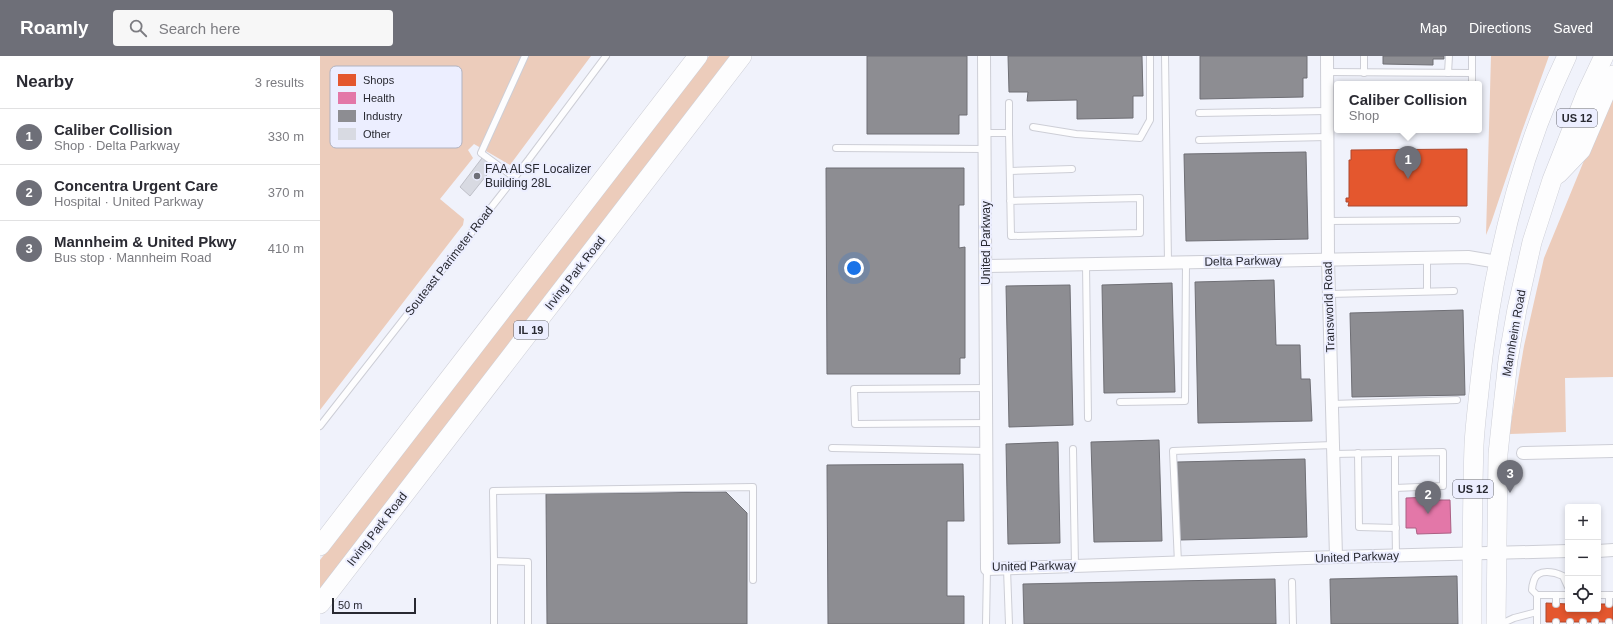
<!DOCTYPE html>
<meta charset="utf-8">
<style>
:root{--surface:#fff;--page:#f7f7f7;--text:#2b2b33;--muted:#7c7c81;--line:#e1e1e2;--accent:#6e6f78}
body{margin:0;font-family:Arial,sans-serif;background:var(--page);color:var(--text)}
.controls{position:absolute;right:12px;bottom:12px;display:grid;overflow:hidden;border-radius:4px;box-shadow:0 2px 6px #0003}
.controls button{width:36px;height:36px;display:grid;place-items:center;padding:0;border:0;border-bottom:1px solid var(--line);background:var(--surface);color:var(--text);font:20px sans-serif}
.scale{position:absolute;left:12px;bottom:10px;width:84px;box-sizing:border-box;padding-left:4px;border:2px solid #282931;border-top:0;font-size:11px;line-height:14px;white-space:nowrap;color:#282931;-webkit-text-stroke:3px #eceeff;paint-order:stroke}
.you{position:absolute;left:534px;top:212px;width:14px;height:14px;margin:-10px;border:3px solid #fff;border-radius:50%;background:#1a73e8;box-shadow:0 0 0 6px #1a73e833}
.badge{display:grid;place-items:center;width:26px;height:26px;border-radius:50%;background:var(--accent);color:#fff;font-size:13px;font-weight:700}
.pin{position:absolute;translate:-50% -33px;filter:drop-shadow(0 1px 2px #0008)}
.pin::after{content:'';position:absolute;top:21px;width:14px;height:12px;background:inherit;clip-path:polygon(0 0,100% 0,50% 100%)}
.popup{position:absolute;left:1014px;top:25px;width:148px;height:52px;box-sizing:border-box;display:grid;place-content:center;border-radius:4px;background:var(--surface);filter:drop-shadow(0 1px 3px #0005);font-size:13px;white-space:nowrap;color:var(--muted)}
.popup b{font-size:15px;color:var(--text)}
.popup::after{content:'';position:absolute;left:50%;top:100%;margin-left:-8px;border:8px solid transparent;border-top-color:var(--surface)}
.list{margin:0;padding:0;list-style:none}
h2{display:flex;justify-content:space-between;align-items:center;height:52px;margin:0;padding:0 16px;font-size:17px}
h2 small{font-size:13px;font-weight:400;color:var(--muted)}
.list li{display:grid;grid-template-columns:26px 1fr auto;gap:12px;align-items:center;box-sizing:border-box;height:56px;padding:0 16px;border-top:1px solid var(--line)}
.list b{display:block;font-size:15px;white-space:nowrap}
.list p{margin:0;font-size:13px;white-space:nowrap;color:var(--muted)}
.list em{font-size:13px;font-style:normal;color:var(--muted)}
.icon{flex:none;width:22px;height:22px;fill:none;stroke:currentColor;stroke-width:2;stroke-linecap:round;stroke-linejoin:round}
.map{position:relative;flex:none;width:1293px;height:568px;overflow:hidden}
header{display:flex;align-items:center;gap:24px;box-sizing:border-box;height:56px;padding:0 20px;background:var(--accent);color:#fff}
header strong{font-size:19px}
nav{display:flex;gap:22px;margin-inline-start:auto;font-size:14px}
.search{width:280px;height:36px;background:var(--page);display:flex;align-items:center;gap:10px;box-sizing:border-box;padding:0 14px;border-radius:4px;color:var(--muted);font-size:15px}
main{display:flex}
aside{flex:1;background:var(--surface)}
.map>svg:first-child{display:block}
</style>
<header>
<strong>Roamly</strong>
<div class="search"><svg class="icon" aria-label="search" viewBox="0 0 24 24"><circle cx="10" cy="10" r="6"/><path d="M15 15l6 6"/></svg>Search here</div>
<nav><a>Map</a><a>Directions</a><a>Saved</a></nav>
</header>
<main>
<aside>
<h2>Nearby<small>3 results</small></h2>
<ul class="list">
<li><span class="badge">1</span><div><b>Caliber Collision</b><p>Shop · Delta Parkway</p></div><em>330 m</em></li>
<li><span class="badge">2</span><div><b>Concentra Urgent Care</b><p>Hospital · United Parkway</p></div><em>370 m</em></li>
<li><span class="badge">3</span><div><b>Mannheim &amp; United Pkwy</b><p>Bus stop · Mannheim Road</p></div><em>410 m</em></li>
</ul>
</aside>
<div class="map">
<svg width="1293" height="568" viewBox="0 0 1293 568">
<rect width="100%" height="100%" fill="#f0f2fb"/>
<g fill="#ecccbb">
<path d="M0,0H271L190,109L154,88L148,94L153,102L120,143L144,163L143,169L0,354Z"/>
<path d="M389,0H410L0,533V504Z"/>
<path d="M1171,0H1229L1202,75L1171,167L1166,179Z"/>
<path d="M1293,34V321L1245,322L1246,376L1189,378L1204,290L1224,202Z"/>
</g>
<g fill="#e4572e" stroke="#ac492f">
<path d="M1147,93V150H1028L1029,146H1026V142H1029V104H1031V94Z"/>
<path d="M1226,547L1248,548V553H1278V548H1293V566H1226Z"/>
</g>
<path fill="#e377a8" stroke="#ab6084" d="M1112,441V444H1130L1131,477L1097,478L1096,472H1086V442Z"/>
<g fill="#8d8d92" stroke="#6f6f75">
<path d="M547,0H647V59H639V78H547Z"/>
<path d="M688,0H822L823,40H813V62L757,63V44L707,45L708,36H689Z"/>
<path d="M880,0H987V22H983V41L880,43Z"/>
<path d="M1063,0H1124V3H1113V9L1063,8Z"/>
<path d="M986,96L988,183L866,185L864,98Z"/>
<path d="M506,112H644V149H639V192L645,191V302H640V318H507Z"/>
<path d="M954,224L956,289H980L981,323H990L992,365L878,367L875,226Z"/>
<path d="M852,227L855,336L784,337L782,229Z"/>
<path d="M750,229L753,369L689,371L686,230Z"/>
<path d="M1143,254L1145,339L1032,341L1030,257Z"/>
<path d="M839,384L842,485L774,486L771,386Z"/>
<path d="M738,386L740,487L688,488L686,388Z"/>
<path d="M985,403L987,481L859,484L857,406Z"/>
<path d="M643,408L644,465H627V540H644V568H508L507,409Z"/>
<path d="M406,436L427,457V568H227L226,438Z"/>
<path d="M1137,520L1138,568H1011L1010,523Z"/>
<path d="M955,523L956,568H704L703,528Z"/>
</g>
<path fill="#d8dae2" stroke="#bfc0c8" d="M162,102L174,110L150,140L140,131Z"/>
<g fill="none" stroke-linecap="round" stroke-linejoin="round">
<g stroke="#cdced6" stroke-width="8">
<g id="service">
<path d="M845,0L848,206"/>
<path d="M1044,0V17"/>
<path d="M1007,16L1152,17V28"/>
<path d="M1128,17L1129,0"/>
<path d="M1152,17V0"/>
<path d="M689,47V77"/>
<path d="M879,57L1007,55"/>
<path d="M713,71L756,78L820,82L830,64V0"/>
<path d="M665,77H689L691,180L820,177V142L690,145"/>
<path d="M879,84L1007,81"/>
<path d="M516,92L665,93"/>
<path d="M690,115L752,113"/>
<path d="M195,122L161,97L205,0"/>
<path d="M1008,165L1137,164"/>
<path d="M1107,202V235"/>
<path d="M766,208L768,362"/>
<path d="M1009,238L1134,235"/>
<path d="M667,332L534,333L535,368L667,367"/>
<path d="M800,346L865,345L866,206"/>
<path d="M1012,348L1137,344"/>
<path d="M0,370L209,103L286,0"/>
<path d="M512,392L667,395"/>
<path d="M753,393L755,510"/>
<path d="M1038,397L1039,471L1076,472"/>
<path d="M1075,397V432"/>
<path d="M1013,398L1123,396V430L1075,432L1076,500"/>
<path d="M174,505L173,435L433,431V524"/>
<path d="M858,507L853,395L1013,389"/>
<path d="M687,513L689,568"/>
<path d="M972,526L973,568"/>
<path d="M1248,531L1243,520C1235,516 1218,512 1214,524C1213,527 1212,531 1212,534L1217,539H1248"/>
<path d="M1217,539V568"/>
<path d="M1236,539V548"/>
<path d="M1278,539H1293"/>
<path d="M1289,539V548"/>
<path d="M1250,566V568"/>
<path d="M1275,566V568"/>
<path d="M1289,566V568"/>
<path d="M174,568V505L208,506V568"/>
<path d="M666,568L667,513"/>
<path d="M1181,568L1194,562L1217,556"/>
<path d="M1236,568V566"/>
<path d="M1263,568V566"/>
</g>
</g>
<g stroke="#cdced6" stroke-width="14">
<g id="minor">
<path d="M664,0L667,513L1016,501L1248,495"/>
<path d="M1007,0L1008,203L1016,501"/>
<path d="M666,210L1148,201L1178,206"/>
<path d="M1203,397L1293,395"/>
<path d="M1278,495L1293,494"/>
</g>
</g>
<g stroke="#cdced6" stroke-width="20">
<g id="primary">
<path d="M1238,118L1261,94L1293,19"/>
<path d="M0,490L378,0"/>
<path d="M0,548L422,0"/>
<path d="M1152,568C1152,509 1152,449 1154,389C1155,368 1158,347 1160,326C1172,214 1198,102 1247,0"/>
<path d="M1176,568L1178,398L1188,304L1197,253L1212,186L1232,124L1266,38L1284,0"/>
</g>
</g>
<use href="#service" stroke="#fdfdfe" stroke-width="6"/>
<use href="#minor" stroke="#fdfdfe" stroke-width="12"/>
<use href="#primary" stroke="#fdfdfe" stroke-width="19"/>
</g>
<circle fill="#6e6f78" stroke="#eceeff" stroke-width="1.5" cx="157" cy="120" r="4"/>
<g text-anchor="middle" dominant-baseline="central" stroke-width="4" stroke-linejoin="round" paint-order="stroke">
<g fill="#eceeff" stroke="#63646f" stroke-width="1">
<rect x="1237" y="53" width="40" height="18" rx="3"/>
<rect x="194" y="265" width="34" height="18" rx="3"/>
<rect x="1133" y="424" width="40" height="18" rx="3"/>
</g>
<g font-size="11" font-weight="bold" fill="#282931">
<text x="1257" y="62">US 12</text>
<text x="211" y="274">IL 19</text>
<text x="1153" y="433">US 12</text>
</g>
<g font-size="12" fill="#282931" stroke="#eceeff" text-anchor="start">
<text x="165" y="113">FAA ALSF Localizer<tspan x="165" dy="14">Building 28L</tspan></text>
</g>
<g font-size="12" fill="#282931" stroke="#eceeff">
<text transform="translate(666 187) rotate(-90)">United Parkway</text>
<text transform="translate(129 205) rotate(-52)">Souteast Parimeter Road</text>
<text transform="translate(923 205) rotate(-1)">Delta Parkway</text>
<text transform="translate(255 217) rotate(-52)">Irving Park Road</text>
<text transform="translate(1009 251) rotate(-92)">Transworld Road</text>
<text transform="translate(1194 277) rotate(-80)">Mannheim Road</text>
<text transform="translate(57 473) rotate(-52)">Irving Park Road</text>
<text transform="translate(1037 501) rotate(-2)">United Parkway</text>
<text transform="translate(714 510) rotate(-1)">United Parkway</text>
</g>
</g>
<rect x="10" y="10" width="132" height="82" rx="6" fill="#eceeff" stroke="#b1b3c1" stroke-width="1"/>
<rect x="18" y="18" width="18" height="12" fill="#e4572e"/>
<rect x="18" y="36" width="18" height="12" fill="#e377a8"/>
<rect x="18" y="54" width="18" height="12" fill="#8d8d92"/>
<rect x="18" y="72" width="18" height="12" fill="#d8dae2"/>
<g font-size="11" fill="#282931">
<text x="43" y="28">Shops</text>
<text x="43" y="46">Health</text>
<text x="43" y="64">Industry</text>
<text x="43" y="82">Other</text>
</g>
</svg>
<div class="controls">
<button>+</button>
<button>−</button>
<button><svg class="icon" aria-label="locate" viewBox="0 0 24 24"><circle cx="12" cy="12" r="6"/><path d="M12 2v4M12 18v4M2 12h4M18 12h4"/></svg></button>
</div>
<div class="scale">50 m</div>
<div class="you"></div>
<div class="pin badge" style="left:1088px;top:123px">1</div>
<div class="popup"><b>Caliber Collision</b>Shop</div>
<div class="pin badge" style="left:1108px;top:458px">2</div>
<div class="pin badge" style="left:1190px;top:437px">3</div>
</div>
</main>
